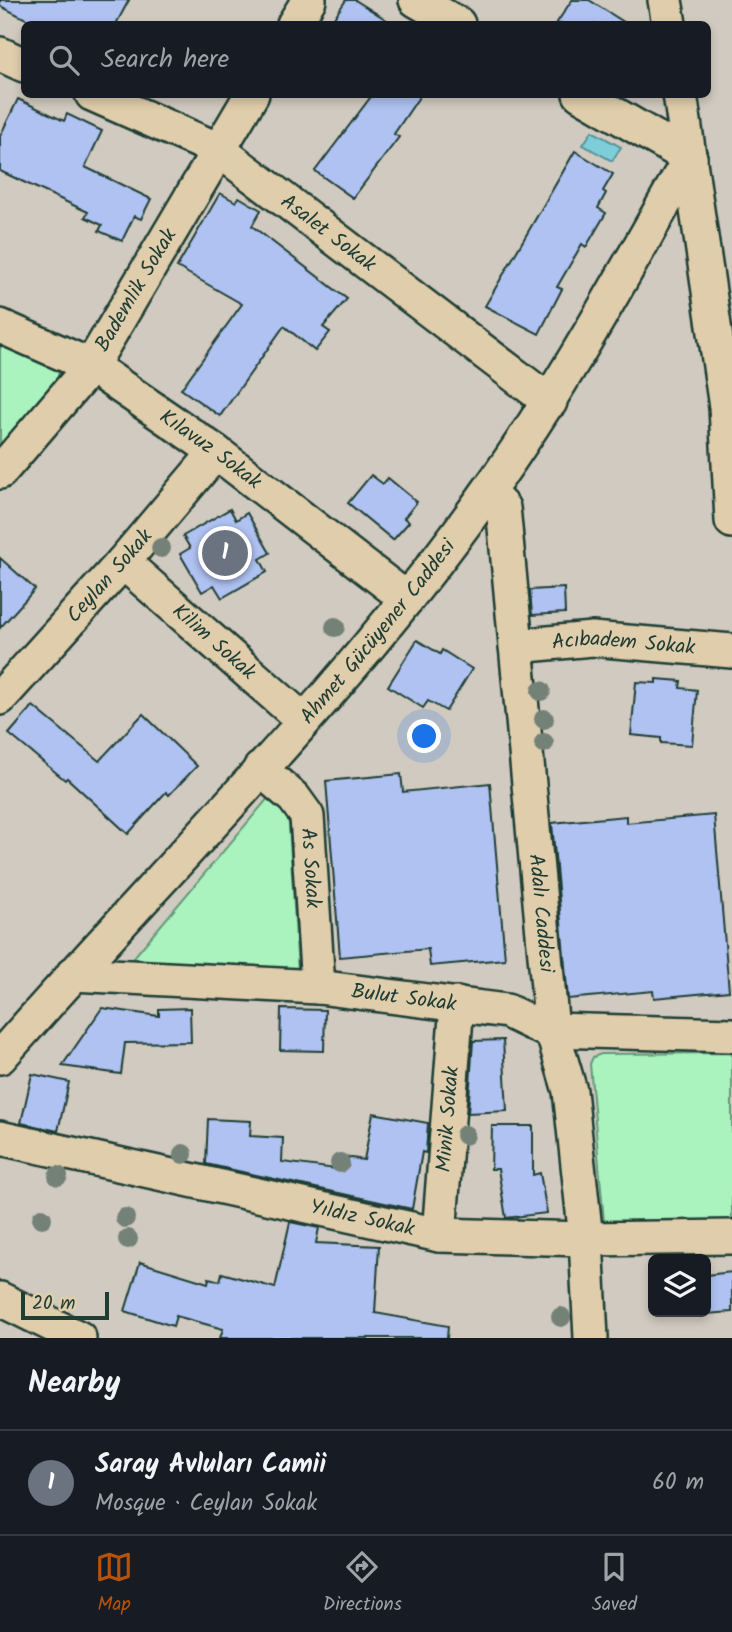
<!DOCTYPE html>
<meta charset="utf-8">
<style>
:root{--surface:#171b24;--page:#20242c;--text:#f1f3f6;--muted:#9ea1a6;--line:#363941;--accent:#b45309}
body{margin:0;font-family:Kalam,sans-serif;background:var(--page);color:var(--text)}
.controls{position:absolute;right:21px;bottom:21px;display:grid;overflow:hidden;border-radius:10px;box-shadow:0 4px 10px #0003}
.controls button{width:63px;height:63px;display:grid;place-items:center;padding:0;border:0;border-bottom:2px solid var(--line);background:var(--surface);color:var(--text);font:35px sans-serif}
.scale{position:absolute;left:21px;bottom:18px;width:88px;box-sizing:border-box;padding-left:7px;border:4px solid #1f3d34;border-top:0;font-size:19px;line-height:24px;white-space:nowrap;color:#1f3d34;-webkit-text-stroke:5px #e0cdab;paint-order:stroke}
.you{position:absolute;left:425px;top:737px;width:24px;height:24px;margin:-18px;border:5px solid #fff;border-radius:50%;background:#1a73e8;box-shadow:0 0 0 10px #1a73e833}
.badge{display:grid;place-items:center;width:46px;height:46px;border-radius:50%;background:var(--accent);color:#fff;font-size:23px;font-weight:700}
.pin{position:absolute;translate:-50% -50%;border:4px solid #fff;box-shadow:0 2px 7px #0006}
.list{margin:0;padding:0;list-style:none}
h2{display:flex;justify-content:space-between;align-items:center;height:91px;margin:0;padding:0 28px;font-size:30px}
h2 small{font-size:23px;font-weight:400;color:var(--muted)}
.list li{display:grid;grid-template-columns:46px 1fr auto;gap:21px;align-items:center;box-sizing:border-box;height:105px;padding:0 28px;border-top:2px solid var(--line)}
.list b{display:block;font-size:26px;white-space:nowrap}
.list p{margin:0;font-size:23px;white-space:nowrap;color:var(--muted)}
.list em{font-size:23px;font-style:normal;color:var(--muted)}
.icon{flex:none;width:38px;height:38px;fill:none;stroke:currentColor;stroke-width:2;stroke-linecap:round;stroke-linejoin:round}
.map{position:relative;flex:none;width:732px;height:1338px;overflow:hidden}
.search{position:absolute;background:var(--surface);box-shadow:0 4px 10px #0003;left:21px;right:21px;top:21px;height:77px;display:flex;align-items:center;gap:18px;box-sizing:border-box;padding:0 24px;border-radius:10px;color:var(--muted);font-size:26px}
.sheet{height:196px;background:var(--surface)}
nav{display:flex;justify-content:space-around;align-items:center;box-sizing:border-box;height:98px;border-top:2px solid var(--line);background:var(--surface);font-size:19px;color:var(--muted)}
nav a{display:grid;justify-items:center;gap:4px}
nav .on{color:var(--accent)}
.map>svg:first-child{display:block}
</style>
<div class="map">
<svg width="732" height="1338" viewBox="0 0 732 1338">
<rect width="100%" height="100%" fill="#d1cac0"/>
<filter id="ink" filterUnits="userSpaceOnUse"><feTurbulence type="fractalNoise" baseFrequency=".0143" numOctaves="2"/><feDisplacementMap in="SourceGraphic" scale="14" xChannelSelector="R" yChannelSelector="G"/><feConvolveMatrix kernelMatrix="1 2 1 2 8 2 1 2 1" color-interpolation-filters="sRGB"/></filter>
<g filter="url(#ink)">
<g fill="#aaf2be" stroke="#649879" stroke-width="2">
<path d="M0,337L56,359L60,387L0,455Z"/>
<path d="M269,797L287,814L289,825L298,972L142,966L134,957Z"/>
<path d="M732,1053V1221L604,1222L590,1064L593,1057L601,1054Z"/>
</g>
<path fill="#7eceda" stroke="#589498" stroke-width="2" d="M592,131L621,147L612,161L583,145Z"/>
<g fill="#afc2f1" stroke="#1f3d34" stroke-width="2">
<path d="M0,0H129L116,24H36L0,6Z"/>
<path d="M346,0H355L393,24H330Z"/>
<path d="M572,0H589L627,24H556Z"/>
<path d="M373,94H421L394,134L399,137L353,198L315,171Z"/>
<path d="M18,99L64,121L67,114L102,131L85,167L151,199L141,219L134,216L122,241L99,231L102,225L85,217L88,212L0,171V136Z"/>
<path d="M575,151L613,174L603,191L606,193L598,208L606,213L586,247L582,244L557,287L562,289L539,334L485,306Z"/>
<path d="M220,193L236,202L239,197L261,210L252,226L347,299L323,327L330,332L315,351L284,326L220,416L181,389L242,304L177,267Z"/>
<path d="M371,475L383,484L388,478L417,502L404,518L409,522L393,540L348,503Z"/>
<path d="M230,509L236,520L247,513L270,553L260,559L267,572L222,598L214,585L202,592L180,554L190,548L183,536Z"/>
<path d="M0,558L35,589L0,628Z"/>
<path d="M564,588L565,613L532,615L530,590Z"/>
<path d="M417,640L440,654L442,650L472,669L446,711L428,701L423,708L388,686Z"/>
<path d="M656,679L681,681L680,688L697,690L692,745L661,743V738L631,735L636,682L656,683Z"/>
<path d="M33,706L99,761L143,714L197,766L169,795L166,792L128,834L67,778L65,780L9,734Z"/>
<path d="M401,774L403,792L490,783L505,959L430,966L428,949L340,957L326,781Z"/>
<path d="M714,815L729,991L654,998L653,991L568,999L552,823L626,816V823Z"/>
<path d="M102,1008L159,1016V1009L190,1008L191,1042L125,1043L121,1074L62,1066Z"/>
<path d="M281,1009L325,1010L324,1051L280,1050Z"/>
<path d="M503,1040L507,1111L468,1113L473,1041Z"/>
<path d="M32,1074L69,1082L58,1131L21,1123Z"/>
<path d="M373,1113L428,1123L426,1153L422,1152L412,1209L206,1164L208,1119L251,1121L250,1136L283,1138L282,1162L343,1170L345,1157L364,1160Z"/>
<path d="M492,1126H533V1175L540,1173L547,1213L506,1218L498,1169H491Z"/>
<path d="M290,1222L319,1228L316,1243L379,1246L375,1313L448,1326L447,1338H220L223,1329L176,1316L173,1326L125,1311L140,1262L208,1283L209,1278L220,1281L222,1273L275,1288Z"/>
<path d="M732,1272V1312L706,1314V1275Z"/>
</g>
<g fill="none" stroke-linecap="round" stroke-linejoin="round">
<g stroke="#1f3d34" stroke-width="38">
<g id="street">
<path d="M416,0L458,24"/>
<path d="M665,0L669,24"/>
<path d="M294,24L309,0"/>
<path d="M0,54L24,65"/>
<path id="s1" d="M92,94L219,150L550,402"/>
<path d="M580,94L690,158"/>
<path d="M680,94L726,407L732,521"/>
<path id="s2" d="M0,326L91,366L216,452L407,599"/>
<path id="s3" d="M0,472L91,366L252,94"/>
<path id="s4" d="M488,492L503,508L504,517L552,1030L570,1091L586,1239L591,1338"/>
<path id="s5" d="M123,562L304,721"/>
<path id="s6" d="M516,646L592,639L732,651"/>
<path id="s7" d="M0,698L123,562L216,452"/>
<path id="s8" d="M260,769L294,798L307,816L318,987"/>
<path id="s9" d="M73,974L318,987L507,1011L544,1029L552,1030L732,1035"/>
<path id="s10" d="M0,1057C164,870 345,694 489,490C564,385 626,270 690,158"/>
<path id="s11" d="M0,1138L439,1235L586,1239L732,1237"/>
<path id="s12" d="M439,1235L457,1004"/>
<path d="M0,1299L79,1338"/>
</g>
</g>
<use href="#street" stroke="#e0cdab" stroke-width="33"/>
</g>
<g fill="#738177">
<circle cx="161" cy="548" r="10"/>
<circle cx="335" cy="627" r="10"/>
<circle cx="541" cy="691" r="10"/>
<circle cx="544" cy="719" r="10"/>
<circle cx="544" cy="743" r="10"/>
<circle cx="465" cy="1135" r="10"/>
<circle cx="183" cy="1154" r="10"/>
<circle cx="340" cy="1163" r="10"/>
<circle cx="58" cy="1176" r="10"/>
<circle cx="42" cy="1218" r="10"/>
<circle cx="125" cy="1218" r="10"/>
<circle cx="128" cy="1239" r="10"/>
<circle cx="561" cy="1317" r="10"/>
</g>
</g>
<g text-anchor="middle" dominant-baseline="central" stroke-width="5" stroke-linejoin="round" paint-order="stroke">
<g font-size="21" fill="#1f3d34" stroke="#e0cdab">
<text stroke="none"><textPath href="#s1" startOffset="276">Asalet Sokak</textPath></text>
<text stroke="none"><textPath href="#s3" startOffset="228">Bademlik Sokak</textPath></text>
<text stroke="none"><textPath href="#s2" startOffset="245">Kılavuz Sokak</textPath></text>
<text stroke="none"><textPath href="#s7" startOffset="164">Ceylan Sokak</textPath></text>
<text stroke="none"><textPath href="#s10" startOffset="569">Ahmet Gücüyener Caddesi</textPath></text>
<text stroke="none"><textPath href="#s5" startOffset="121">Kilim Sokak</textPath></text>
<text stroke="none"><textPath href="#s6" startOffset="108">Acıbadem Sokak</textPath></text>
<text stroke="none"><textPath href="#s8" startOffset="119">As Sokak</textPath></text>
<text stroke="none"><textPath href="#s4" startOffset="429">Adalı Caddesi</textPath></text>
<text stroke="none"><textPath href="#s9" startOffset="332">Bulut Sokak</textPath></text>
<text stroke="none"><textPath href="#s12" startOffset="116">Minik Sokak</textPath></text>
<text stroke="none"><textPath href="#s11" startOffset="371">Yıldız Sokak</textPath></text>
</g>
</g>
</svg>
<div class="controls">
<button><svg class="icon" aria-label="layers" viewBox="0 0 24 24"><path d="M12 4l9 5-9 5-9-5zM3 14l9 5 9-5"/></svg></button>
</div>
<div class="scale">20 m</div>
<div class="you"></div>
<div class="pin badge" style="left:225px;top:553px;background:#6b7280">1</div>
<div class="search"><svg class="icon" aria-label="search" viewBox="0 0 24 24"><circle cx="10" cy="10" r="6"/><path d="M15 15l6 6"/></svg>Search here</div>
</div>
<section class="sheet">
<h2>Nearby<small></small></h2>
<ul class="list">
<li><span class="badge" style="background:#6b7280">1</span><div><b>Saray Avluları Camii</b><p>Mosque · Ceylan Sokak</p></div><em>60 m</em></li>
</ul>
</section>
<nav>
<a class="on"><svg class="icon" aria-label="map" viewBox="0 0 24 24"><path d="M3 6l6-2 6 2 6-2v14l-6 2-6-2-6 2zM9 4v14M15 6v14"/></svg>Map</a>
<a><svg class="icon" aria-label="directions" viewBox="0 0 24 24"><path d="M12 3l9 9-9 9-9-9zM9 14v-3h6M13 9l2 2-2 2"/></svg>Directions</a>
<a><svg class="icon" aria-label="saved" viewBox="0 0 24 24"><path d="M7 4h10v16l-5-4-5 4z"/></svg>Saved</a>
</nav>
